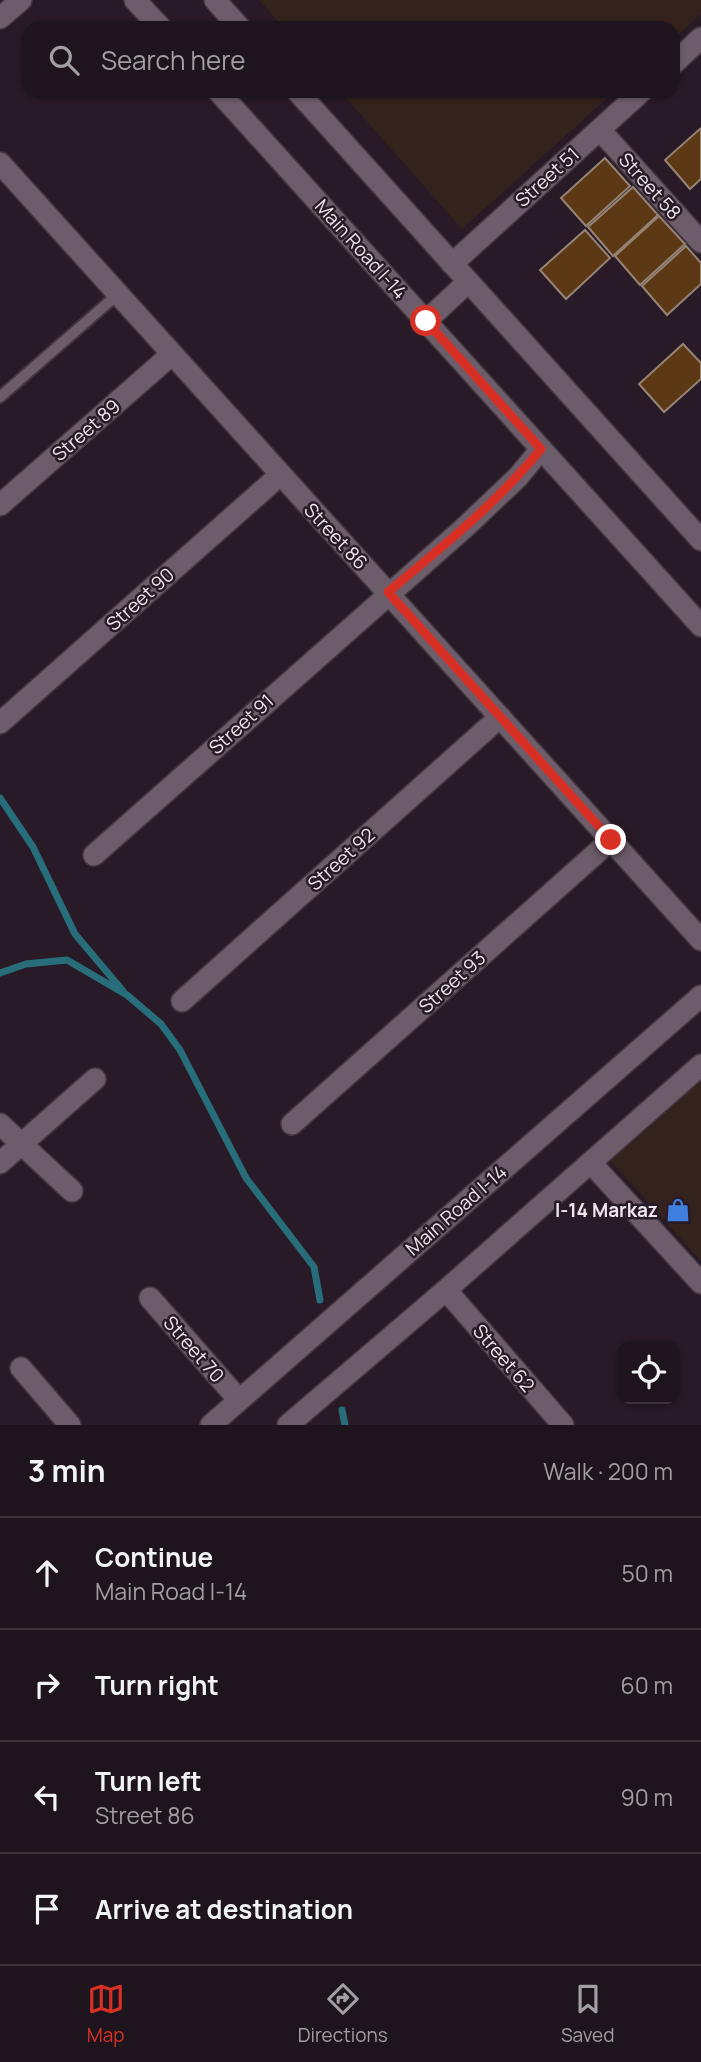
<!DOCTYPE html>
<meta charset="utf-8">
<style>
:root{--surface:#1e141d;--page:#261d26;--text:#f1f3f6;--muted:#a19ea4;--line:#3c333b;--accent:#d93025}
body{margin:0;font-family:Manrope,sans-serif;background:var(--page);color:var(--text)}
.controls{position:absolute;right:21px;bottom:21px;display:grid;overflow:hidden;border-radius:14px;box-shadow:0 2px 5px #0004}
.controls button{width:63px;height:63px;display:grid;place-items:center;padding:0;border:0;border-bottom:2px solid var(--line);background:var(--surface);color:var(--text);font:35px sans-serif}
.stop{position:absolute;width:21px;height:21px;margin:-16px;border:5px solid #d93025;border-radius:50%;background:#fff}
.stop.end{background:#d93025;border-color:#fff;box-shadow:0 2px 7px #0008}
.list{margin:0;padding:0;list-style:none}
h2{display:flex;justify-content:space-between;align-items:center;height:91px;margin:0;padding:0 28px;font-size:30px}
h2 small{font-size:23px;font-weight:400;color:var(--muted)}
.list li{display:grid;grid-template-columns:46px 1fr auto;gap:21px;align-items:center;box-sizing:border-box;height:112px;padding:0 28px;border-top:2px solid var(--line)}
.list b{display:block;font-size:26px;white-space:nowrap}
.list p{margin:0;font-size:23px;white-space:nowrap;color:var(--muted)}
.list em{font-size:23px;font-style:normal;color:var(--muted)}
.icon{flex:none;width:38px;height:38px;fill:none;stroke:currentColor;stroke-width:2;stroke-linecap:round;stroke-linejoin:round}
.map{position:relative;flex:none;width:701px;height:1425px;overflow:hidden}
.search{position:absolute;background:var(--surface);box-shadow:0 2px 5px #0004;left:21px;right:21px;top:21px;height:77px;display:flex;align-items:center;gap:18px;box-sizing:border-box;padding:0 24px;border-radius:21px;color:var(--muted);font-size:26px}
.sheet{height:539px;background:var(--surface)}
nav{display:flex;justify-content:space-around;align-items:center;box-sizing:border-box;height:98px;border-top:2px solid var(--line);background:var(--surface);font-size:19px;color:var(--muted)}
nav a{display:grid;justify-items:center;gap:4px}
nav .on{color:var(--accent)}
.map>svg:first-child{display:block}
</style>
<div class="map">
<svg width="701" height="1425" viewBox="0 0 701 1425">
<rect width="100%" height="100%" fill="#281b27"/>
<g fill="#34221c">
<path d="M259,0H701V14L673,39V28H284Z"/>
<path d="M340,91H615L462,229Z"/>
<path d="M701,1079V1261L610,1160Z"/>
</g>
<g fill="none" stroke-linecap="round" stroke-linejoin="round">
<g stroke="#276d7a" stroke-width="7">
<path d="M0,798L33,847L75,934L123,991"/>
<path d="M0,973L26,964L67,960L127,995L161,1024L180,1050L246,1178L314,1267L320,1300"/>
<path d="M342,1410L345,1425"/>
</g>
</g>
<g fill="#5c3814" stroke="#958475" stroke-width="2">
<path d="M701,128V179L690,189L665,160Z"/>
<path d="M605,158L630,186L586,226L561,198Z"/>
<path d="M633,187L658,215L613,256L588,227Z"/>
<path d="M659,216L685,244L640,285L615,256Z"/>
<path d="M585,230L610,258L566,299L540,270Z"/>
<path d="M686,246L701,263V284L667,315L642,286Z"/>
<path d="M683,344L701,363V379L664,412L639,384Z"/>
</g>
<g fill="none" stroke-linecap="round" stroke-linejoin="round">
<g stroke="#423741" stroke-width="14">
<path id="service" d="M0,397L118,294"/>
</g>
<g stroke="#423741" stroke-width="24">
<g id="minor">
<path d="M0,18L21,0"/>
<path d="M600,130L701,242"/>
<path d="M0,163L701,940"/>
<path d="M0,505L171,355"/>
<path d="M0,723L280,475"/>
<path d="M94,855L463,529L518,477L541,449"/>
<path d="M182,1001L500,717"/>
<path d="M0,1124L72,1191"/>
<path d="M292,1124L611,840"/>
<path d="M0,1163L95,1079"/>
<path d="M150,1298L239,1400"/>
<path d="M21,1368L70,1425"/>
</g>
</g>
<g stroke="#423741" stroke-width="24">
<g id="tertiary">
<path d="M673,64L701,38"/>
<path d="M452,264L642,91"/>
<path d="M591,1163L701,1283"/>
<path d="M446,1290L563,1425"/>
</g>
</g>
<g stroke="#423741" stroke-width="24">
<g id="secondary">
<path d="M135,0L161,28"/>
<path d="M215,0L240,28"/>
<path d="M218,91L701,626"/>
<path d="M297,91L701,540"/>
<path d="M426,321L468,282"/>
<path d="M211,1425L701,996"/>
<path d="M288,1425L446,1290L701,1065"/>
</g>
</g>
<use href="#service" stroke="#6d5d6b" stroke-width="10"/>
<use href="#minor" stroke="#6d5d6b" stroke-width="21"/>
<use href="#tertiary" stroke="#6d5d6b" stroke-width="21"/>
<use href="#secondary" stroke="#6d5d6b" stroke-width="21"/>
</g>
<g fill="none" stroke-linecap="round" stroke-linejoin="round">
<path stroke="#d93025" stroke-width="9" d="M426,321L541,449C497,503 442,547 388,592L611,840"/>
</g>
<defs>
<g id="shop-bare" transform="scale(1.89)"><path d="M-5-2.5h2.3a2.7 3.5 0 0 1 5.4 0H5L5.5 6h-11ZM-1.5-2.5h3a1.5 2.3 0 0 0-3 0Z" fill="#3f7fe0" stroke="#281b27" stroke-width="2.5" paint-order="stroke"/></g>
</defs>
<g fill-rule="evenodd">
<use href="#shop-bare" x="678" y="1210"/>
</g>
<g text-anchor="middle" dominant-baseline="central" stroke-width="5" stroke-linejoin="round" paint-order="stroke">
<g font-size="19" fill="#eee5ed" stroke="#281b27">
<text transform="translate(547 177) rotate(-42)">Street 51</text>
<text transform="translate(650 186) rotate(48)">Street 58</text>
<text transform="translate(361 249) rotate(48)">Main Road I-14</text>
<text transform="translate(86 430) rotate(-41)">Street 89</text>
<text transform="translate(336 536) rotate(47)">Street 86</text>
<text transform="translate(140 599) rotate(-42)">Street 90</text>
<text transform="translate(241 724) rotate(-42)">Street 91</text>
<text transform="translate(341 859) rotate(-42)">Street 92</text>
<text transform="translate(452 982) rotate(-42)">Street 93</text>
<text transform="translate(456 1210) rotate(-41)">Main Road I-14</text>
<text transform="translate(194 1349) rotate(49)">Street 70</text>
<text transform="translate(504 1358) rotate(49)">Street 62</text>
</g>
<g font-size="19" font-weight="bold" fill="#eee5ed" stroke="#281b27" text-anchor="end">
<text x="658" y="1210">I-14 Markaz</text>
</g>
</g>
</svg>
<div class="controls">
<button><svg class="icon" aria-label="locate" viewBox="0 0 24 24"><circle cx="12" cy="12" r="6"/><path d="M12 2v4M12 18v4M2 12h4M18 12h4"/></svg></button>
</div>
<div class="stop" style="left:426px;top:321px"></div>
<div class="stop end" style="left:611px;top:840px"></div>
<div class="search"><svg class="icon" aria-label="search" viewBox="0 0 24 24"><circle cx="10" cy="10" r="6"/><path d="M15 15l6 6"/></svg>Search here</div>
</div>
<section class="sheet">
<h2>3 min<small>Walk · 200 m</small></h2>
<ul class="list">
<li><svg class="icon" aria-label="ahead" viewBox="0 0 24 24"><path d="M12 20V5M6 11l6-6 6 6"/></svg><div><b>Continue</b><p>Main Road I-14</p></div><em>50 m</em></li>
<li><svg class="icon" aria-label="right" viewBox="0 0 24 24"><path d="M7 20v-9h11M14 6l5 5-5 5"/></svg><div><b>Turn right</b></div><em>60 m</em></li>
<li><svg class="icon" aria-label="left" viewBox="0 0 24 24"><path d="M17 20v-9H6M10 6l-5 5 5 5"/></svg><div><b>Turn left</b><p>Street 86</p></div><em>90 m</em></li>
<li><svg class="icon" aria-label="arrive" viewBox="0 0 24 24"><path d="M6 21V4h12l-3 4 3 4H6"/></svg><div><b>Arrive at destination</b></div></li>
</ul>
</section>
<nav>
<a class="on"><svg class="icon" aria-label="map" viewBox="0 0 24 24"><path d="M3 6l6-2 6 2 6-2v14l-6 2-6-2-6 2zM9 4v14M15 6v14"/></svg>Map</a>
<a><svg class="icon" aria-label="directions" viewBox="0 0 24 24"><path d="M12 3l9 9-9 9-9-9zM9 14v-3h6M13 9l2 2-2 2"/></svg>Directions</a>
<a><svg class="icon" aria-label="saved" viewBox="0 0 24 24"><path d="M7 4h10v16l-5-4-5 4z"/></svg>Saved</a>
</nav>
